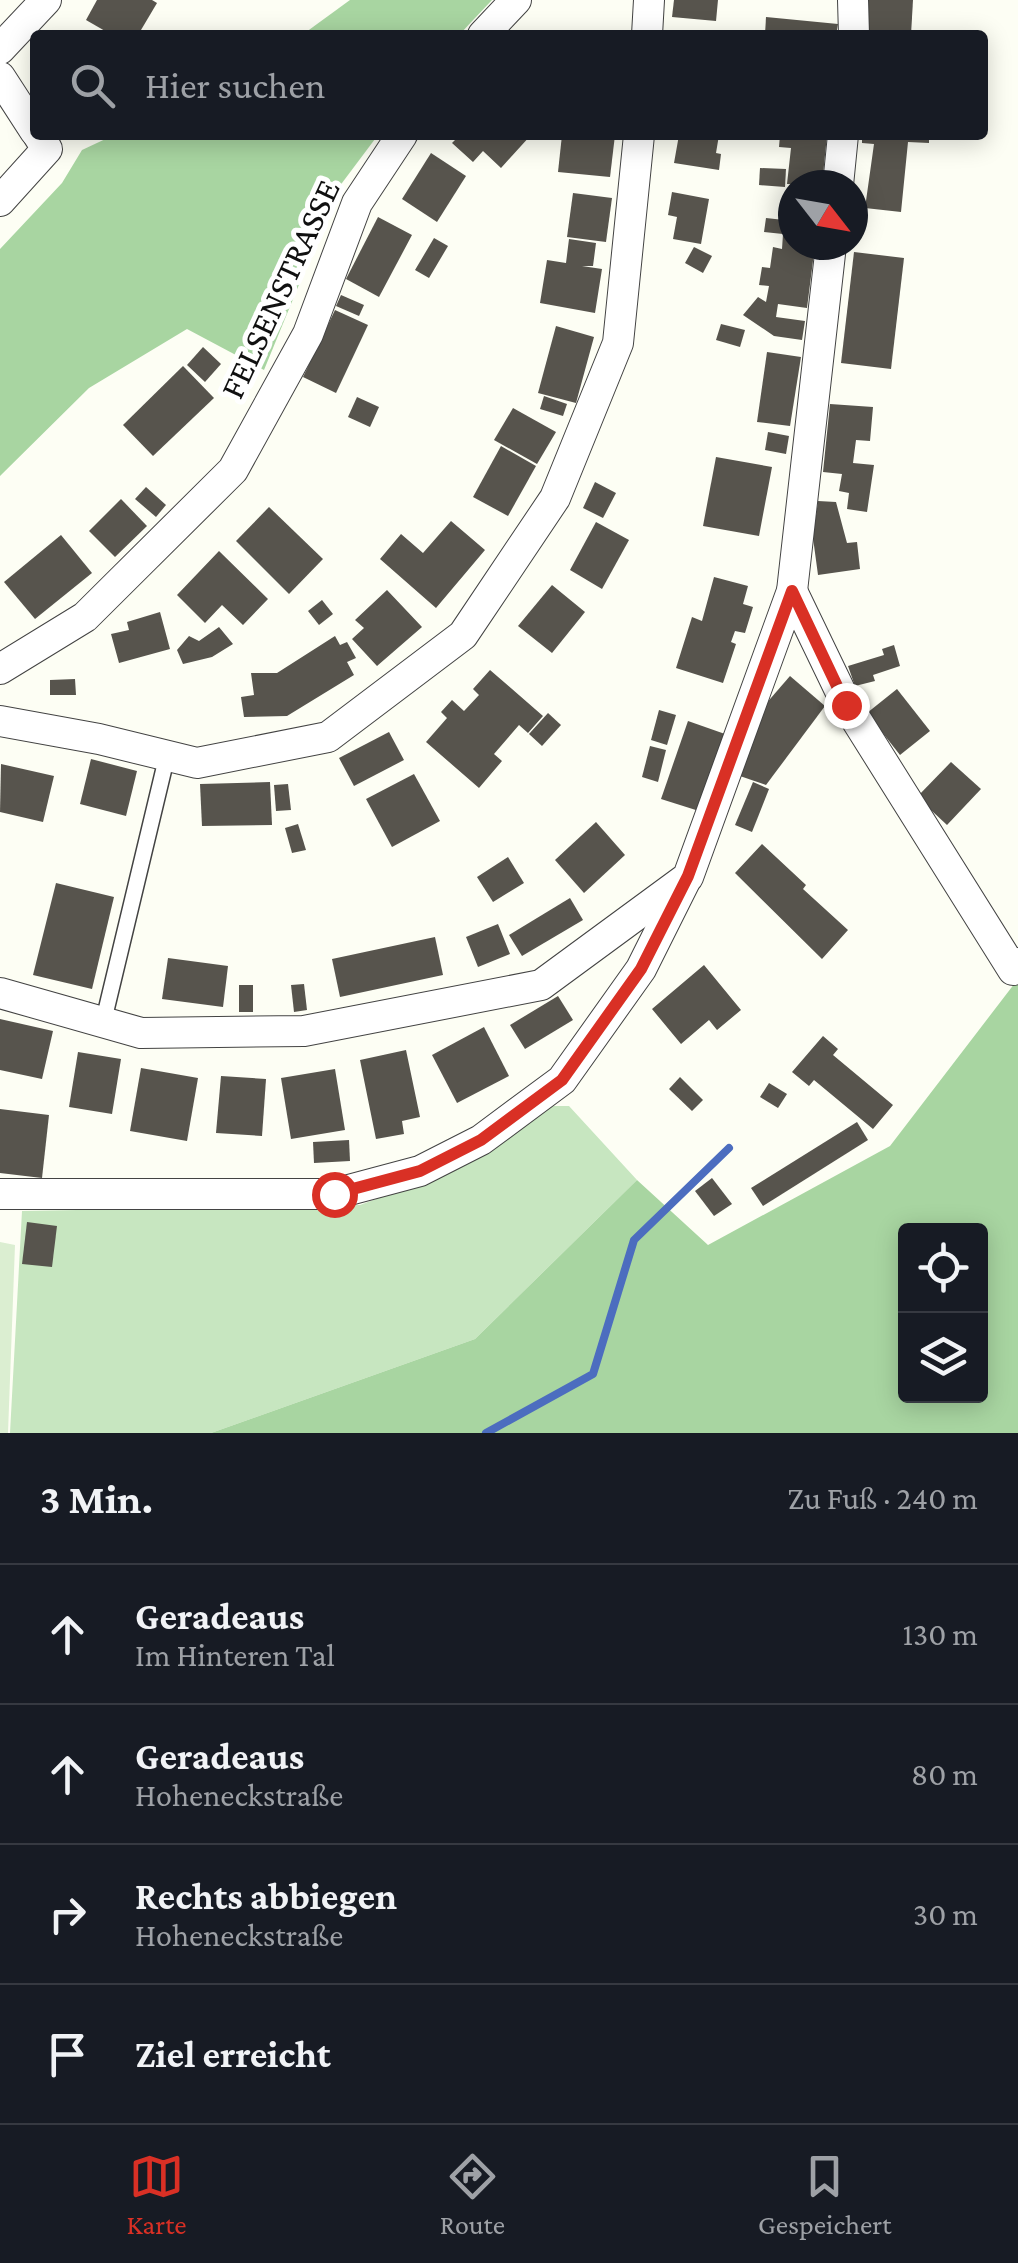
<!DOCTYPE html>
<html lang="de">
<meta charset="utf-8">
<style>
:root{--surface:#171b24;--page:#20242c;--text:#f1f3f6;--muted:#9ea1a6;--line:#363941;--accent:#d93025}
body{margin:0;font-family:"Crimson Pro",serif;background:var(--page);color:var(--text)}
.controls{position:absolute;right:30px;bottom:30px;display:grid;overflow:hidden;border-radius:10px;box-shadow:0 5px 25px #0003}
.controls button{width:90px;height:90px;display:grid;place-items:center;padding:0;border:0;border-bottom:2px solid var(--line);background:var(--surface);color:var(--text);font:50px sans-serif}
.compass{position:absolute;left:778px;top:170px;width:90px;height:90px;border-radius:50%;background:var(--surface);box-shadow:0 5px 25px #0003;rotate:121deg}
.stop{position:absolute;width:30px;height:30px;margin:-22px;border:8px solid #d93025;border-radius:50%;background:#fff}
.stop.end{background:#d93025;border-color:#fff;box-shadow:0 2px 10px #0008}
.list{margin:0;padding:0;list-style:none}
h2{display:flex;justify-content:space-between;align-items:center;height:130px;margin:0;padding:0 40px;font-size:42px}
h2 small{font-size:32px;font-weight:400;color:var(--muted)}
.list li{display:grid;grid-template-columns:65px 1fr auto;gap:30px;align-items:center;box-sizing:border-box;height:140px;padding:0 40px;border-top:2px solid var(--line)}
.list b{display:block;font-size:38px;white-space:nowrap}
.list p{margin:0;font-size:32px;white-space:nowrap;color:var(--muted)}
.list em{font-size:32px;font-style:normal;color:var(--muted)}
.icon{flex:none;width:55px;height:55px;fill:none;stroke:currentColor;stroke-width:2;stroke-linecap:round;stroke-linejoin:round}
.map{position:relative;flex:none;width:1018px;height:1433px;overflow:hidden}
.search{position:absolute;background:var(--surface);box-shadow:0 5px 25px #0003;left:30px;right:30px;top:30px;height:110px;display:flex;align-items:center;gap:25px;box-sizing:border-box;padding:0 35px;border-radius:10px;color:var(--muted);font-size:38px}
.sheet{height:690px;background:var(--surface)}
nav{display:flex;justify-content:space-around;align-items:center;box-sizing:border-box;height:140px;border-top:2px solid var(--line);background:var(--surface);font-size:28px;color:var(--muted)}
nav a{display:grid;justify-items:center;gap:5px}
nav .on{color:var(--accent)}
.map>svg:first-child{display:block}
</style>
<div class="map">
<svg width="1018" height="1433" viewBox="0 0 1018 1433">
<rect width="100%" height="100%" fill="#fdfef4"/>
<path fill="#c7e6c0" d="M553,1106H569L637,1180L475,1339L211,1433H10L22,1211L360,1205L464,1166Z"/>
<g fill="#a8d5a1" fill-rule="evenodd">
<path d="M350,0H492L459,35H302Z"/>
<path d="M114,135H378L339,187L264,370L187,329L89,388L0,476V249L62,183L82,150Z"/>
<path d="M1018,979V1433H211L475,1339L637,1180L708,1245L890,1146ZM906,1230H980V1396H906Z"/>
</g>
<path fill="#dbeed1" d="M0,1242L15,1245L8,1433H0Z"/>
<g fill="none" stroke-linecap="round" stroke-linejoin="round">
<path stroke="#4c6dbf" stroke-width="8" d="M486,1433L593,1374L634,1240L729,1148"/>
</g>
<g fill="#57544d">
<path d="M97,0H152L157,3L138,35H112L86,20Z"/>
<path d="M674,0H718L716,21L672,17Z"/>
<path d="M869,0H913L911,35H868Z"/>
<path d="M766,17L838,24L836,35H765Z"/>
<path d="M460,135H531L501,168L483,151L473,162L452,143Z"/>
<path d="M562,135H615L610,177L558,172Z"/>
<path d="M679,135H719L716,153L721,154L719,170L674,163Z"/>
<path d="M780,135H827L822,185L787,184L791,148L779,147Z"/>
<path d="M862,135H929V143L908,142L901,212L865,208L874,144L862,143Z"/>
<path d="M431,153L466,176L437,222L402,199Z"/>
<path d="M760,168L786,169L785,187L759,185Z"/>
<path d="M672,192L709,199L701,244L673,239L677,217L668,215Z"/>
<path d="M573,193L612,198L606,242L567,237Z"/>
<path d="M378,217L412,235L379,297L346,279Z"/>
<path d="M766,218L793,221V245H815L807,308L778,304L776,317L805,321L802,340L774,336L743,315L758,297L766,302L769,286L759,285L762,267L770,268L773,247L782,249L783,234L764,232Z"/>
<path d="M434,238L448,246L429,278L415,270Z"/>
<path d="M569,239L596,243L593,266H582L602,269L595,313L540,303L547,260L566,263Z"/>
<path d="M694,247L712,256L703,273L685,263Z"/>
<path d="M854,252L904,258L891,369L841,363Z"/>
<path d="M341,295L364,305L359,316L336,306Z"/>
<path d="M335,310L368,325L336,393L303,377Z"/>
<path d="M721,324L745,330L740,347L716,340Z"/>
<path d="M556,326L594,337L576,403L538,393Z"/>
<path d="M203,347L221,364L205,382L187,365Z"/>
<path d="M767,352L801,357L790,426L757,422Z"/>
<path d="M183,366L214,398L153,456L123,425Z"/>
<path d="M544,396L567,404L563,416L540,409Z"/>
<path d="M357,397L379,407L370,427L348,417Z"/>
<path d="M830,404L873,407L870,441L856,440L853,463L874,465L867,512L847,509L849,493L839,491L842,474L823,472Z"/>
<path d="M513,408L556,432L537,464L494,440Z"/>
<path d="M768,432L789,436L786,454L765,450Z"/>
<path d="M501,446L536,466L508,516L473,497Z"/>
<path d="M716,457L772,467L759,536L703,526Z"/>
<path d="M595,482L616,493L603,518L583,508Z"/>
<path d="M146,487L166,505L156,517L135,499Z"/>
<path d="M121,499L147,526L115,557L89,531Z"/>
<path d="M818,501L836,502L847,543L857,542L860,569L818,575L813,538Z"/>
<path d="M269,507L323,559L289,594L236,541Z"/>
<path d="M451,521L485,550L436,608L380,559L401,534L423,553Z"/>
<path d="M596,522L629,540L602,589L570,570Z"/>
<path d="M61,535L92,573L35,619L4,582Z"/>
<path d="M219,551L268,599L243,625L222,605L205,623L177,595Z"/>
<path d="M714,577L748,586L743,604L753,607L745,633L735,631L731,642L736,644L723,683L676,668L692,617L702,621Z"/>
<path d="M552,585L585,612L552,653L518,626Z"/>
<path d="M387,590L422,627L377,666L352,639L364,628L355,620Z"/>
<path d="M322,600L333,614L319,625L308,611Z"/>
<path d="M160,612L170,649L119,663L111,634L129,630L127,622Z"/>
<path d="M219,627L233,644L212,657L183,664L177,650L189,636L199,641Z"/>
<path d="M335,636L340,645L347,642L356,658L347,662L354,675L287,716L244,717L241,697L254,695L251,673H277Z"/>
<path d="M894,645L900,666L873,675L875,681L855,686L848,666L884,655L882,649Z"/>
<path d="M490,670L543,716L528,733L519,725L494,754L502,761L479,788L426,742L447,718L441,712L452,700L464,711L479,695L473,689Z"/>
<path d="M790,676L825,706L766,785L737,775L764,706Z"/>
<path d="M75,679L76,695H50V680Z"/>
<path d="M897,689L930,731L900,755L867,713Z"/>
<path d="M659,710L676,715L667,745L651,740Z"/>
<path d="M548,713L561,725L542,746L529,734Z"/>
<path d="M688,721L725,734L699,811L661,799Z"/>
<path d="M389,732L404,760L354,786L339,758Z"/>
<path d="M650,746L666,750L658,782L642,777Z"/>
<path d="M91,759L137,771L126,816L80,804Z"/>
<path d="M951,762L981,789L947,825L917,797Z"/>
<path d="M1,764L54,776L43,822L0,812Z"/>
<path d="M414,774L440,821L392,847L366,799Z"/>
<path d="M270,782L272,825L202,826L200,784Z"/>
<path d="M753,782L769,789L752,832L735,825Z"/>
<path d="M288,784L291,810L276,811L274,785Z"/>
<path d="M596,822L625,855L584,893L555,860Z"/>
<path d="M298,824L306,850L292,853L285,828Z"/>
<path d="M762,844L806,885L803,889L848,930L822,959L735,873Z"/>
<path d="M508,857L524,883L493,902L477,877Z"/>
<path d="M56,883L114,897L92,989L33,975Z"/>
<path d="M570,898L583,920L522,956L509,935Z"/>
<path d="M498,924L510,954L478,967L466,937Z"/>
<path d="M435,937L443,975L340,997L332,959Z"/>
<path d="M168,958L228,966L223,1007L162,999Z"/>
<path d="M704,965L741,1010L717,1030L709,1020L681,1044L652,1009Z"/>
<path d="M304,984L307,1010L294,1012L291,985Z"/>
<rect x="239" y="985" width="14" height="27"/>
<path d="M558,996L573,1020L525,1049L510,1025Z"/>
<path d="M0,1019L53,1031L42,1079L0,1070Z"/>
<path d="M484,1027L509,1076L457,1103L432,1055Z"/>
<path d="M823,1036L838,1049L833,1055L893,1105L873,1129L814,1080L809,1086L792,1072Z"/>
<path d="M406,1050L420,1117L402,1121L404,1134L376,1139L360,1060Z"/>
<path d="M78,1052L121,1059L112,1114L69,1107Z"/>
<path d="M141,1068L198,1078L187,1141L130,1131Z"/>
<path d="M335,1069L345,1130L291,1139L281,1078Z"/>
<path d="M221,1076L266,1079L262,1136L216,1133Z"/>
<path d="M680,1077L703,1100L692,1111L669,1089Z"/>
<path d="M769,1083L787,1094L778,1108L760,1097Z"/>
<path d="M0,1109L49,1115L42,1178L0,1173Z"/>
<path d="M857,1122L868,1140L763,1206L751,1188Z"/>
<path d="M349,1140L350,1161L314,1163L313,1142Z"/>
<path d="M712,1178L732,1204L714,1216L695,1191Z"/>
<path d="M27,1222L57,1226L52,1267L22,1264Z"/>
</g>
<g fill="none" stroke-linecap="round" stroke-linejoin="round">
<g stroke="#434343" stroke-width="18">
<path id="service" d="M103,1023L167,756"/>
</g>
<g stroke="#434343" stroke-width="32">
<g id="minor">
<path d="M853,0L854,35"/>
<path d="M483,35L516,0"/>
<path d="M647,35L649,0"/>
<path d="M0,49L46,0"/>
<path d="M0,77L35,131"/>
<path d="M838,185L843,135"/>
<path d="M0,201L47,149L38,135"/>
<path d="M792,591L847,705L1013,970L1018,963"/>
<path d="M0,669L85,617L233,470L308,334L357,203L402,135"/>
<path d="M0,721L99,739L197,763L328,737L463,635L555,498L618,343L639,135"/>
<path d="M0,993L141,1033L304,1031L541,985L688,877L792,591L831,245"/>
<path d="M0,1194H334L420,1171L481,1140L562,1080L641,969L685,881"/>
</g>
</g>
<use href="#service" stroke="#fff" stroke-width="15"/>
<use href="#minor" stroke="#fff" stroke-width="30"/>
</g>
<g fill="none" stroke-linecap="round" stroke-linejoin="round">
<path stroke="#d93025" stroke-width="12" d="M334,1194L420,1171L481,1140L562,1080L641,969L688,876L792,591L846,705"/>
</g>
<g text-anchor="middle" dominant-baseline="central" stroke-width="10" stroke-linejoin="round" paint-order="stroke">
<g font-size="35" fill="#101010" stroke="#fff">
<text transform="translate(280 289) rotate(-65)">FELSENSTRASSE</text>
</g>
</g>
</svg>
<div class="controls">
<button><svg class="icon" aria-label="locate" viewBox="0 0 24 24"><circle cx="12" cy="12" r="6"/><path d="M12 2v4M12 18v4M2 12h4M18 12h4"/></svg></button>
<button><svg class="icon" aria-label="layers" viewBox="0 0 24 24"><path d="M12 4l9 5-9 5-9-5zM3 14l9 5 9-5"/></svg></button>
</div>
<svg class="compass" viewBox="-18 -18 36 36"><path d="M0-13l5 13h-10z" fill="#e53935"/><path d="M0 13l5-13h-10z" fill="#9ea1a6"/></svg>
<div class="stop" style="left:334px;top:1194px"></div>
<div class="stop end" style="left:846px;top:705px"></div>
<div class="search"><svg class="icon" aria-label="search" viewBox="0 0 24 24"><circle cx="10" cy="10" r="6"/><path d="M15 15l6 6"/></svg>Hier suchen</div>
</div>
<section class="sheet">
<h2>3 Min.<small>Zu Fuß · 240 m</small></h2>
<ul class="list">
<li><svg class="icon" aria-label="ahead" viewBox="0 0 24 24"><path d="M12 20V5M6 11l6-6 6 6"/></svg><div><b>Geradeaus</b><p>Im Hinteren Tal</p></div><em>130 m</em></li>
<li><svg class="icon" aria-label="ahead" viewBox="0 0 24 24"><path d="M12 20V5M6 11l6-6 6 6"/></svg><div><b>Geradeaus</b><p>Hoheneckstraße</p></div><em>80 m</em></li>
<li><svg class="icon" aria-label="right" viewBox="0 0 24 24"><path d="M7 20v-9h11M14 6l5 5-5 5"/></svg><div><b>Rechts abbiegen</b><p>Hoheneckstraße</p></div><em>30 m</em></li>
<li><svg class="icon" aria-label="arrive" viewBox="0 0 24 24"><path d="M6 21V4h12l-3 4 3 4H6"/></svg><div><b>Ziel erreicht</b></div></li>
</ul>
</section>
<nav>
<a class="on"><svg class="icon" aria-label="map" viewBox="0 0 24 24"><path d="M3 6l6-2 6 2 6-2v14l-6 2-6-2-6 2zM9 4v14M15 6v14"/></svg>Karte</a>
<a><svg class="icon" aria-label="directions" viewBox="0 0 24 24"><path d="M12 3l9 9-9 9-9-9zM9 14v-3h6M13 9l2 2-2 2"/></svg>Route</a>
<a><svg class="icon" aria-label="saved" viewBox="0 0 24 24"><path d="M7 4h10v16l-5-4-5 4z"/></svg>Gespeichert</a>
</nav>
